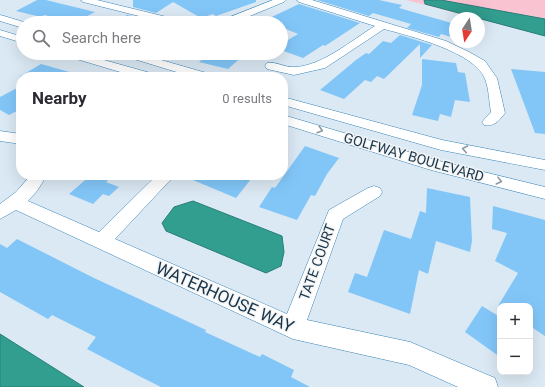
<!DOCTYPE html>
<meta charset="utf-8">
<style>
:root{--surface:#fff;--page:#f7f7f7;--text:#2b2b33;--muted:#7c7c81;--line:#e1e1e2}
body{margin:0;font-family:Roboto,sans-serif;background:var(--page);color:var(--text)}
.controls{position:absolute;right:12px;bottom:12px;display:grid;overflow:hidden;border-radius:8px;box-shadow:0 4px 16px #0002}
.controls button{width:36px;height:36px;display:grid;place-items:center;padding:0;border:0;border-bottom:1px solid var(--line);background:var(--surface);color:var(--text);font:20px sans-serif}
.compass{position:absolute;left:449px;top:12px;width:36px;height:36px;border-radius:50%;background:var(--surface);box-shadow:0 4px 16px #0002;rotate:192deg}
.list{margin:0;padding:0;list-style:none}
h2{display:flex;justify-content:space-between;align-items:center;height:52px;margin:0;padding:0 16px;font-size:17px}
h2 small{font-size:13px;font-weight:400;color:var(--muted)}
.icon{flex:none;width:22px;height:22px;fill:none;stroke:currentColor;stroke-width:2;stroke-linecap:round;stroke-linejoin:round}
.map{position:relative;flex:none;width:545px;height:387px;overflow:hidden}
.search{position:absolute;background:var(--surface);box-shadow:0 4px 16px #0002;left:16px;top:16px;width:272px;height:44px;display:flex;align-items:center;gap:10px;box-sizing:border-box;padding:0 14px;border-radius:22px;color:var(--muted);font-size:15px}
.panel{position:absolute;background:var(--surface);box-shadow:0 4px 16px #0002;left:16px;top:72px;width:272px;height:108px;border-radius:16px}
.map>svg:first-child{display:block}
</style>
<div class="map">
<svg width="545" height="387" viewBox="0 0 545 387">
<rect width="100%" height="100%" fill="#dbe9f4"/>
<path fill="#fac3d1" d="M406,0H545V36Z"/>
<g fill="#319e8f" stroke="#297e7b">
<path d="M424,0H441L545,19V36L425,4Z"/>
<path d="M193,201L282,236L284,252L281,266L266,273L166,231L162,223L174,207Z"/>
<path d="M0,334L84,387H0Z"/>
</g>
<g fill="#82c6f8">
<path d="M37,0H46L95,12L76,22L44,15L41,17L16,11Z"/>
<path d="M133,0H256V2L216,16L213,14L201,18L173,2L156,13L133,7Z"/>
<path d="M317,0H379L402,5L399,8L455,24V38L441,34L439,37L407,28L411,24L373,13L369,16Z"/>
<path d="M299,4L360,23L325,46L323,45L303,58L281,50V44L298,34L281,27V23H259Z"/>
<path d="M127,15L146,19L140,23H113Z"/>
<path d="M400,35L432,45L420,58V44L384,79L377,76L371,82L365,80L344,99L320,90L356,60L366,53L369,54L383,41L391,43Z"/>
<path d="M210,53H246L228,69L199,62Z"/>
<path d="M422,59L456,63L458,72L465,73L470,102L455,100L451,117L440,114L438,121L412,115L422,85Z"/>
<path d="M41,64L73,73V77H19Z"/>
<path d="M511,69L545,72V134L535,133Z"/>
<path d="M21,86V109L9,115L0,110V97Z"/>
<path d="M305,146L339,158L327,174L315,196L311,195L297,220L259,207L272,187L275,188Z"/>
<path d="M91,175H113L106,182L119,187L109,196L103,194L93,204L69,194Z"/>
<path d="M181,175H239L251,179L236,198Z"/>
<path d="M427,188L470,197L472,241L470,252L436,241L428,274L419,270L410,314L348,292L355,273L367,277L384,230L411,239L420,211L426,213Z"/>
<path d="M493,206L545,220V336L530,326V306H498L518,273L495,261L507,233L492,229Z"/>
<path d="M17,239L94,278L206,330L205,332L260,357L262,354L294,370L291,377L310,387H161L135,374L87,349L96,337L52,315L48,319L0,292V244L7,248Z"/>
<path d="M482,306L500,317V357L465,332Z"/>
</g>
<g fill="none" stroke-linecap="round" stroke-linejoin="round">
<g stroke="#3984b8" stroke-width="1">
<g id="minor">
<path d="M81,0H97L183,21L184,23H167L83,2Z"/>
<path d="M273,0H286L284,2L233,23H219L220,21Z"/>
<path d="M297,0H312L446,41L469,52L485,61L497,78L505,113C499,121 494,127 484,125L482,122L491,112C489,102 489,89 485,79C475,52 410,36 384,29L325,68L294,75L267,69L265,66L267,63C276,61 285,68 295,67C322,66 352,40 375,26L299,2Z"/>
<path d="M0,15L4,16L27,23H23V28L0,21Z"/>
<path d="M0,30L23,37V43L0,36Z"/>
<path d="M61,53H79L154,74L156,77H137L63,55Z"/>
<path d="M119,53H137L210,74L212,77H193L121,55Z"/>
<path d="M283,97L442,140L545,160V170L441,150L283,105Z"/>
<path d="M283,115L439,161L545,187V199L431,170L283,124Z"/>
<path d="M0,131L21,134V144L0,141Z"/>
<path d="M31,175H47L37,191L28,201L99,232L157,175H175L115,239L287,314L329,210L368,188L374,186L380,188L382,192L380,196L343,219L307,320L410,342L495,378L498,387H458L409,365L293,339L16,210L0,219V204L16,192Z"/>
</g>
</g>
<use href="#minor" fill="#fff" fill-rule="evenodd"/>
</g>
<defs><path id="oneway-chevron" d="M-2-3.5L2.5 0L-2 3.5" fill="none" stroke-width="1.6" stroke-linecap="round" stroke-linejoin="round"/></defs>
<g stroke="#8a9aa5">
<use href="#oneway-chevron" transform="translate(320 130) rotate(17)"/>
<use href="#oneway-chevron" transform="translate(465 149) rotate(-169)"/>
<use href="#oneway-chevron" transform="translate(499 181) rotate(14)"/>
</g>
<g text-anchor="middle" dominant-baseline="central" stroke-width="3" stroke-linejoin="round" paint-order="stroke">
<g font-size="14" fill="#16354b" stroke="#f4f4f4">
<text transform="translate(414 157) rotate(16)">GOLFWAY BOULEVARD</text>
<text transform="translate(317 262) rotate(-70)">TATE COURT</text>
</g>
<g font-size="17" fill="#16354b" stroke="#f4f4f4">
<text transform="translate(225 297) rotate(24)">WATERHOUSE WAY</text>
</g>
</g>
</svg>
<div class="controls">
<button>+</button>
<button>−</button>
</div>
<svg class="compass" viewBox="-18 -18 36 36"><path d="M0-13l5 13h-10z" fill="#e53935"/><path d="M0 13l5-13h-10z" fill="#7c7c81"/></svg>
<div class="search"><svg class="icon" aria-label="search" viewBox="0 0 24 24"><circle cx="10" cy="10" r="6"/><path d="M15 15l6 6"/></svg>Search here</div>
<section class="panel">
<h2>Nearby<small>0 results</small></h2>
<ul class="list">
</ul>
</section>
</div>
